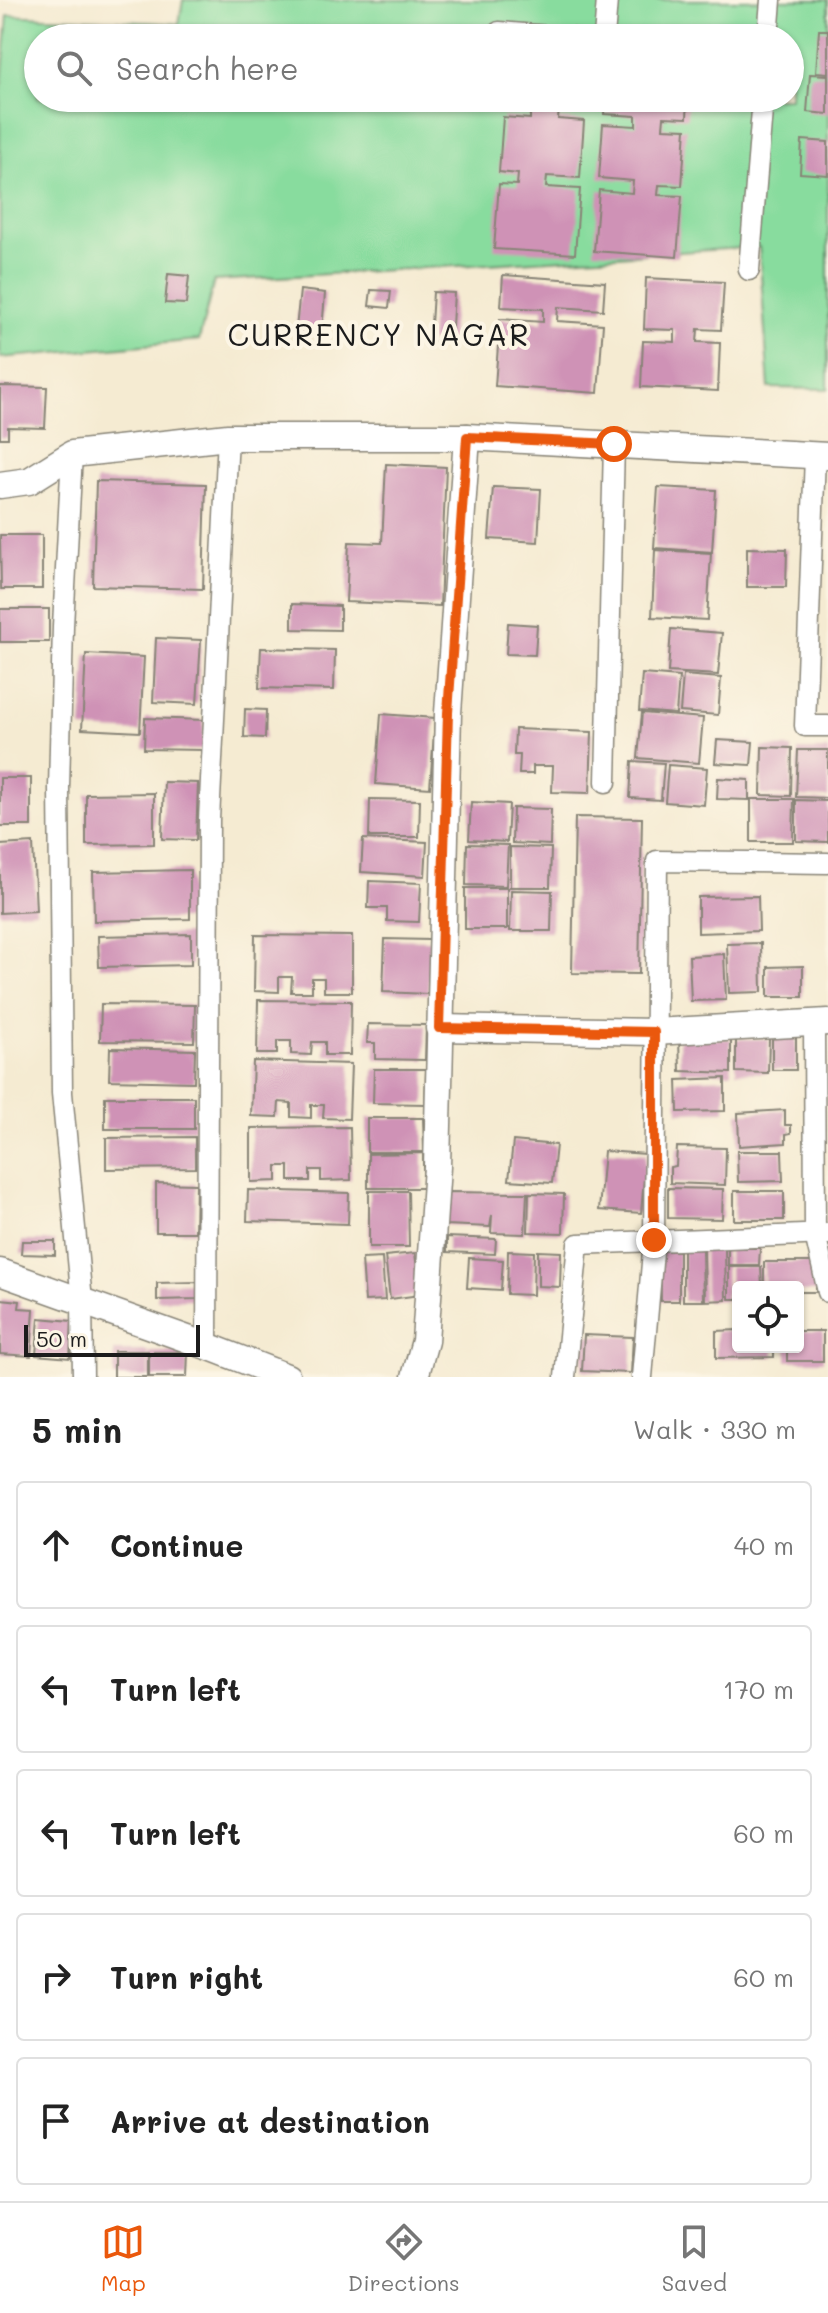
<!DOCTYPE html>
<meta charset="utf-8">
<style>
:root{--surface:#fff;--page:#f6f6f6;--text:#222;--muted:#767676;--line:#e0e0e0;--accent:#ea580c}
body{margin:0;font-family:Mali,sans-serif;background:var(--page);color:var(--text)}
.controls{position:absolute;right:24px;bottom:24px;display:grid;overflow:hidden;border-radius:8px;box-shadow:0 2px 6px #0004}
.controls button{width:72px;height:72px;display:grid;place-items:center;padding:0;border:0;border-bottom:2px solid var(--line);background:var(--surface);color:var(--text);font:40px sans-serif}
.scale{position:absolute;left:24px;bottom:20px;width:176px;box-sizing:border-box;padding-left:8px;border:4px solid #1c1c1c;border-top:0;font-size:22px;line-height:28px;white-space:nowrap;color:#1c1c1c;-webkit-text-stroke:6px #fcf5e5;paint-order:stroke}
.stop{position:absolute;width:24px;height:24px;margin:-18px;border:6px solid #ea580c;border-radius:50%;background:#fff}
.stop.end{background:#ea580c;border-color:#fff;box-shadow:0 2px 8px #0008}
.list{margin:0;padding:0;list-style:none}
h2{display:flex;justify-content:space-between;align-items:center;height:104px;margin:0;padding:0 32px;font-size:34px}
h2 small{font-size:26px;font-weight:400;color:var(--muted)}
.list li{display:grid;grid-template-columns:52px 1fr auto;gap:24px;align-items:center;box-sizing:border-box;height:128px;margin:0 16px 16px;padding:0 16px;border:2px solid var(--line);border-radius:8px}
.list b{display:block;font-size:30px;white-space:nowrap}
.list em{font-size:26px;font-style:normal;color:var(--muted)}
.icon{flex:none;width:44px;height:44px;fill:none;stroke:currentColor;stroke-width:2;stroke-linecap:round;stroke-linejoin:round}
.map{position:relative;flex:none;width:828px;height:1377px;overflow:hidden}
.search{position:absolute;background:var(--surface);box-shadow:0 2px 6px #0004;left:24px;right:24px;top:24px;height:88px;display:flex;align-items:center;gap:20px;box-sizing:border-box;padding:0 28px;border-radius:44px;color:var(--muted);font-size:30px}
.sheet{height:824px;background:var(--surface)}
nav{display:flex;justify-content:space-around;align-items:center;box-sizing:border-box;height:112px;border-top:2px solid var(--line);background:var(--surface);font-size:22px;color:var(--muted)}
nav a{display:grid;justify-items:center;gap:4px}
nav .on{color:var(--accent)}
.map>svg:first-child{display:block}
</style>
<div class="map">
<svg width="828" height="1377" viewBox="0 0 828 1377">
<rect width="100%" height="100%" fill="#fcf5e5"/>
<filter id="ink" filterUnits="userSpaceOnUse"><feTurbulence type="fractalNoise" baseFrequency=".0125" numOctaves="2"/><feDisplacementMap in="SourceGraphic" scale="16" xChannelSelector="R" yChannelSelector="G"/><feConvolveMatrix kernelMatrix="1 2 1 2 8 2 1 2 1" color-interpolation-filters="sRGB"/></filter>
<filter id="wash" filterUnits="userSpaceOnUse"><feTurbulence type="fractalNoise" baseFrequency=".006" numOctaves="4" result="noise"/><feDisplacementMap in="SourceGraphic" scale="32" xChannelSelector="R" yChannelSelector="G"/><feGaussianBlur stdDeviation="1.8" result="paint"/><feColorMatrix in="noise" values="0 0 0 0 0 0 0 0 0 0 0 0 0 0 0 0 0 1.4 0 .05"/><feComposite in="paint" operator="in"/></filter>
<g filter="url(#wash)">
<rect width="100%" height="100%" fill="#f5ebd2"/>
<path fill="#88dc9e" stroke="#527c5d" stroke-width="2" fill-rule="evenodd" d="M183,0H828V389L769,388L759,247L214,281L199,340L0,358V105L8,15L179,24ZM38,38H790V98H38Z"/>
<g id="blocks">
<g fill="#cf92b6">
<path d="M819,30H828V73L816,72Z"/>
<path d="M810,74L828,75V114L807,112Z"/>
<path d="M504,98H586L585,112L559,110L558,119L584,121L580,178L547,176L546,187L580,189L575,254L494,249L499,184L517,185L518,174L499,172L503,117L530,119V108L504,107Z"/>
<path d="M605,98H688L687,118L664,117L663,128L686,129L682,186L659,185L658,195L682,196L677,257L594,251L599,190L632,193L633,181L599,178L603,124L636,126V116L604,114Z"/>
<path d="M802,140L828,142V175L800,173Z"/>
<path d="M168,274L189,276L186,304L165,303Z"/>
<path d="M503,275L605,282L603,310L558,307L557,321L603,324L598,393L495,386L500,319L543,322V309L501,307Z"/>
<path d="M646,278L724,282L721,330L698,329L697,342L720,343L718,391L641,387L643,341L675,342V330L644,329Z"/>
<path d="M300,290L325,293L322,331L296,329Z"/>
<path d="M371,290L391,291L389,308L369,306Z"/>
<path d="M433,292L454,293L451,342L430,341Z"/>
<path d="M0,386L47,387L45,428L8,427V438H0Z"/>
<path d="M386,464L446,467L440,606L346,602L349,542L382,543Z"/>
<path d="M96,481L206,484L203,589L93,586Z"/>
<path d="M493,487L541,489L538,542L489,539Z"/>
<path d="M658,487L716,490L712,552L654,548Z"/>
<path d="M0,535H42V589H1Z"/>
<path d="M747,548L787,549L786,587H747Z"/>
<path d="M655,550L711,553L707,620L652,617Z"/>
<path d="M292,604L340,606V630L292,629Z"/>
<rect x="0" y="609" width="49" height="33"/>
<path d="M508,623L537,625L535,655L506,654Z"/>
<path d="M671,629L722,633L718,675L668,672Z"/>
<path d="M156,638L201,640L197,704L153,702Z"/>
<path d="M261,648L335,650L334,690L259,688Z"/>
<path d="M86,654L144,657L140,732L82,729Z"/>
<path d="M642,674L679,677L676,714L639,711Z"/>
<path d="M683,675L721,678L718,715L680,712Z"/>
<path d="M245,709L266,710L265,738L244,737Z"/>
<path d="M642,713L703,718L699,763L638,758Z"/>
<path d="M381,714L435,718L430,788L376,784Z"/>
<path d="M145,718L204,720L203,750L144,749Z"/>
<path d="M515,729L592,732L590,793L552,792L553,766H533V774H519L520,755H514Z"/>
<path d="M717,740L753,742L751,765L715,763Z"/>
<path d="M762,747L792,748L791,796L761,795Z"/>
<path d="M798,750H828V798L796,797Z"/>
<path d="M632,761L664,763L661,800L630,798Z"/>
<path d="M668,765L707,768L704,805L665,802Z"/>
<rect x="0" y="778" width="31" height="48"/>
<path d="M718,778L749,780V800L717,799Z"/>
<path d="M164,782L198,783L196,840L162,839Z"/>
<path d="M154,793V844L86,845V794Z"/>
<path d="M370,799L420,800L419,837H369Z"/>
<path d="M751,799H794L793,842H751Z"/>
<path d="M796,800L828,801V842L796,841Z"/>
<path d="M471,802L509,804L507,842L469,840Z"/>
<path d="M513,808L551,809L550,845L512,843Z"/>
<path d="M575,817L642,818L639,974L572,973Z"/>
<path d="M363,839L427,842L425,876L361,872Z"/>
<path d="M33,843L36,911L0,913V845Z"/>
<path d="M467,844L508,845L506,886L466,885Z"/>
<path d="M510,847L551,848L550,887H510Z"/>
<path d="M190,870V919L94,921L93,872Z"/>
<path d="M369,881L421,883L419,922L387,921V908H368Z"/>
<rect x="465" y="888" width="42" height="41"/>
<path d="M511,890L552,891L551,931H510Z"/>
<path d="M758,896L759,931L698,933V897Z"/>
<path d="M191,934V965L99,967L98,936Z"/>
<path d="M255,935L352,936V992H324V978H312V992H291L292,977H279V992L254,991Z"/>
<path d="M385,939L430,940L428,994L383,992Z"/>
<path d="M761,943L762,992L729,993L727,944Z"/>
<path d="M724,954L726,1000L691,1001L689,956Z"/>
<path d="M803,966V997H768V967Z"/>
<path d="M258,1000L351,1001L350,1055H325V1042H312L311,1055L291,1054V1041H277V1054H257Z"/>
<path d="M101,1004L195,1005L194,1042L100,1041Z"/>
<path d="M368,1024L426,1025L425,1060L375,1059V1043H367Z"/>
<rect x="772" y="1036" width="24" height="34"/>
<path d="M679,1039H731V1073L680,1071Z"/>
<path d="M736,1039H769L768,1073L736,1072Z"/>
<path d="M110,1048L195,1050L194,1082L109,1080Z"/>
<path d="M253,1061L351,1064L349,1119L323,1118L324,1105H311V1118L291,1117V1103L279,1102L278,1117L251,1116Z"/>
<path d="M374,1069H426L425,1104L373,1103Z"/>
<path d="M725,1078V1111L678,1112L677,1080Z"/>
<rect x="105" y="1097" width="89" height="32"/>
<path d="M785,1110V1125H791V1133L786,1134V1143L739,1146L738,1113Z"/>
<path d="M367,1118H423L424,1152H367Z"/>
<path d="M350,1127L351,1180L321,1181V1170H310V1181H289V1166H277V1181L251,1182V1128Z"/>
<path d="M195,1137V1168L106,1169V1138Z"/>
<path d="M513,1141L556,1145L552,1183L509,1180Z"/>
<path d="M677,1147L726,1148L725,1185L670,1183V1167L676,1166Z"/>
<path d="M604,1151L646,1154L641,1213L599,1210Z"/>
<path d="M737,1151H782L783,1181L738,1182Z"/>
<path d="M423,1153V1188H368V1154Z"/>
<path d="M156,1183L196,1184L195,1232H156Z"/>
<path d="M668,1188L723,1189L722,1219L668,1218Z"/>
<path d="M248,1190L349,1193L348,1224L247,1221Z"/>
<path d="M369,1191H408L409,1247H369Z"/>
<rect x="734" y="1191" width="50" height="29"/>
<path d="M448,1192L527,1193L525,1234L491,1233L492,1215L490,1227L446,1225Z"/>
<path d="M529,1193L564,1194L563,1233L528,1232Z"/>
<path d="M447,1237L496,1239L495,1254L447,1252Z"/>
<path d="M22,1241H55V1255L21,1254Z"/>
<path d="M725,1248L726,1300L705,1301L704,1249Z"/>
<path d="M728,1248H760L759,1265H728Z"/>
<path d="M702,1249L703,1301H683V1250Z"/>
<path d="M508,1251L534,1252L533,1295L507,1294Z"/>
<path d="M538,1251L561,1252L560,1287L538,1286Z"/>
<path d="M660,1251H679V1301H661Z"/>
<path d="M415,1253L420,1295L390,1299L385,1256Z"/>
<path d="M382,1258L385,1300L365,1301L362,1259Z"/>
<path d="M469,1258L503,1260L501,1290L467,1288Z"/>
<path d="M764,1262H816V1292H798V1287H764Z"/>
<path d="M729,1267H761L762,1287H738V1299H729Z"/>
<path d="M198,1282V1299L157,1300V1283Z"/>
<path d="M1,1299L20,1301L19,1308L34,1309L31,1356L0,1354Z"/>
<path d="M39,1318L72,1321L70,1358L36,1355Z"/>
<path d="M738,1330V1347H774V1357L716,1358V1331Z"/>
<path d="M798,1331H823V1361H787V1347H798Z"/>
<path d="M584,1335L633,1337L631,1373L582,1371Z"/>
<rect x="114" y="1351" width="34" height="26"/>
<path d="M149,1352H188L187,1377H149Z"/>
</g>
</g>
</g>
<g filter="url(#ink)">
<use href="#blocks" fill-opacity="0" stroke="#888477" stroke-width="2"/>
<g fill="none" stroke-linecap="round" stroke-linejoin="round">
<g stroke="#888477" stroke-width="23">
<g id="minor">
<path d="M499,32L573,38"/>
<path d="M604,38L607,0"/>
<path d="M768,38L771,0"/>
<path d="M749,270L763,98"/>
<path d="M72,454L63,626L59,788L62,1093L82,1301L83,1377"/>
<path d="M815,455L805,726H828"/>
<path d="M606,782L614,444"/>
<path d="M814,1022L815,1234L828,1292"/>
<path d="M207,1346L209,820L228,437"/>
<path d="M565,1377L578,1244L828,1234"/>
<path d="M642,1377L654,1240L657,861L828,863"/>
</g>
</g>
<g stroke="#888477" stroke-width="29">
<g id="tertiary">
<path d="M0,485L29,481L72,454L228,437H467L828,456"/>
<path d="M439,1028L654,1032L828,1022"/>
<path d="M0,1272L207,1346L287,1377"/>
<path d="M415,1377L425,1341L437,1167L448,713L467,437"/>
</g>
</g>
<use href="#minor" stroke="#fff" stroke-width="20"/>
<use href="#tertiary" stroke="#fff" stroke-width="26"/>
</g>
</g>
<g fill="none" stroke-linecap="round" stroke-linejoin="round" filter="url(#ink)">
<path stroke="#ea580c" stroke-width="10" d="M614,444L467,437L448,713L439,1028L654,1032V1240"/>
</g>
<g text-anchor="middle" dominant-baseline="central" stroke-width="8" stroke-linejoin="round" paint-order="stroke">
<g font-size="30" letter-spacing="2" fill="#1c1c1c" stroke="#fcf5e5">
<text x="379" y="334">CURRENCY NAGAR</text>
</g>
</g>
</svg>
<div class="controls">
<button><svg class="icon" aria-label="locate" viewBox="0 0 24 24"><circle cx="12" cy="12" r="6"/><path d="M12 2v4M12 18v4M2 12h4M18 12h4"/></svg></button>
</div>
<div class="scale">50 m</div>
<div class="stop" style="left:614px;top:444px"></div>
<div class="stop end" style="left:654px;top:1240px"></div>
<div class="search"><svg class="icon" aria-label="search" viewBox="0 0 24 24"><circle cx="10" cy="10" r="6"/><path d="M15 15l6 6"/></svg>Search here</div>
</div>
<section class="sheet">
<h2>5 min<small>Walk · 330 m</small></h2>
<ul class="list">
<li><svg class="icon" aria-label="ahead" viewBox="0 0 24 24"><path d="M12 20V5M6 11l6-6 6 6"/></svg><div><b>Continue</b></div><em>40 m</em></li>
<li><svg class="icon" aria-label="left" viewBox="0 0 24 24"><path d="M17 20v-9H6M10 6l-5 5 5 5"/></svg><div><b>Turn left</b></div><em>170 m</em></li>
<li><svg class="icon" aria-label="left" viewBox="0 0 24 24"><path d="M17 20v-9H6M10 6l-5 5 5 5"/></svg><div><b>Turn left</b></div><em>60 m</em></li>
<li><svg class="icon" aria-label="right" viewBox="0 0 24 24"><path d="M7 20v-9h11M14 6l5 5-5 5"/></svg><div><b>Turn right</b></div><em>60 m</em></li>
<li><svg class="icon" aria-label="arrive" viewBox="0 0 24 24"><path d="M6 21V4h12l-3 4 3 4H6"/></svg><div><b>Arrive at destination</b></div></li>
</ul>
</section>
<nav>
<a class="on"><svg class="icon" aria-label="map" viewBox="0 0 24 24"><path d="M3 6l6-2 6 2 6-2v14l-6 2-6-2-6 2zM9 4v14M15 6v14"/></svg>Map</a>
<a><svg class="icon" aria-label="directions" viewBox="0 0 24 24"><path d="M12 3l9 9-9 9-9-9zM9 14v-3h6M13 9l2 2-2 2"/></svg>Directions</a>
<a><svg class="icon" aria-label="saved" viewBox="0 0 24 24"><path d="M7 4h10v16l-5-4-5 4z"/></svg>Saved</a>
</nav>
